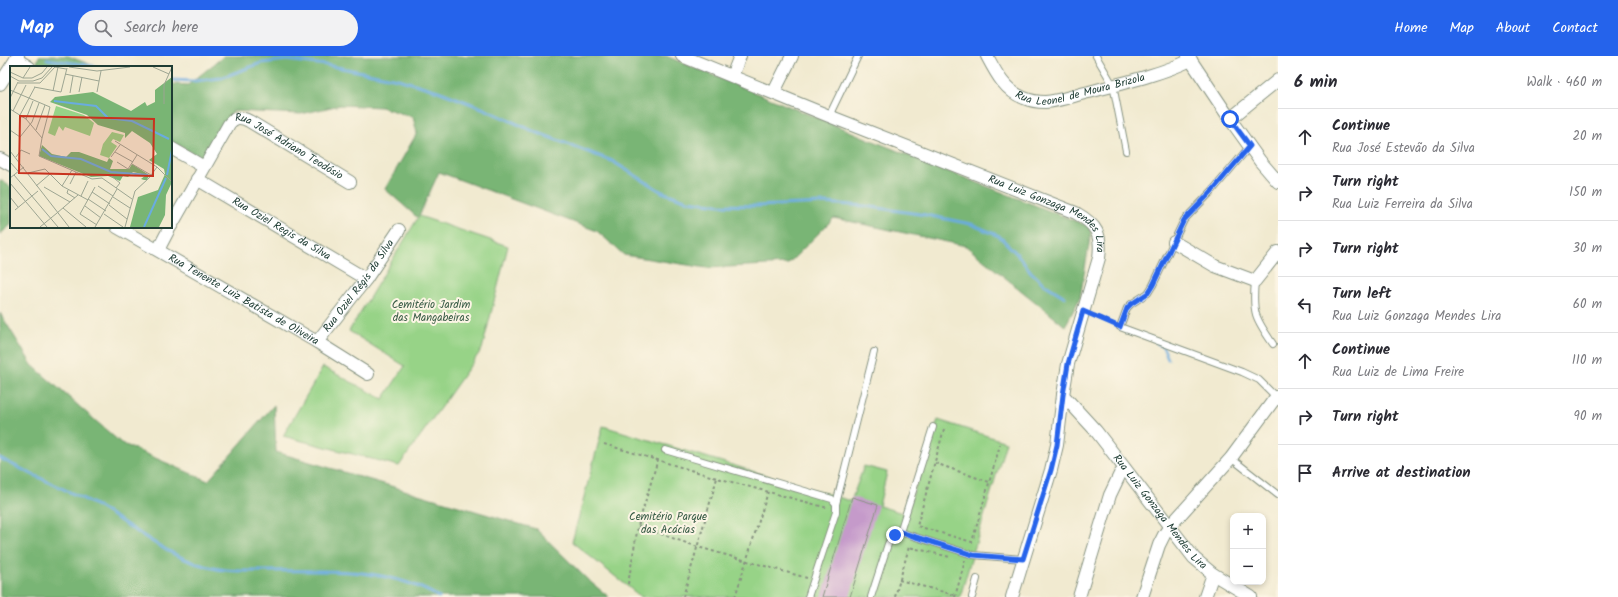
<!DOCTYPE html>
<meta charset="utf-8">
<style>
:root{--surface:#fff;--page:#f2f2f3;--text:#2b2b33;--muted:#7c7c81;--line:#e1e1e2;--accent:#2563eb}
body{margin:0;font-family:Kalam,sans-serif;background:var(--page);color:var(--text)}
.controls{position:absolute;right:12px;bottom:12px;display:grid;overflow:hidden;border-radius:8px;box-shadow:0 2px 6px #0003}
.controls button{width:36px;height:36px;display:grid;place-items:center;padding:0;border:0;border-bottom:1px solid var(--line);background:var(--surface);color:var(--text);font:20px sans-serif}
.stop{position:absolute;width:12px;height:12px;margin:-9px;border:3px solid #2563eb;border-radius:50%;background:#fff}
.stop.end{background:#2563eb;border-color:#fff;box-shadow:0 1px 4px #0008}
.list{margin:0;padding:0;list-style:none}
h2{display:flex;justify-content:space-between;align-items:center;height:52px;margin:0;padding:0 16px;font-size:17px}
h2 small{font-size:13px;font-weight:400;color:var(--muted)}
.list li{display:grid;grid-template-columns:26px 1fr auto;gap:12px;align-items:center;box-sizing:border-box;height:56px;padding:0 16px;border-top:1px solid var(--line)}
.list b{display:block;font-size:15px;white-space:nowrap}
.list p{margin:0;font-size:13px;white-space:nowrap;color:var(--muted)}
.list em{font-size:13px;font-style:normal;color:var(--muted)}
.icon{flex:none;width:22px;height:22px;fill:none;stroke:currentColor;stroke-width:2;stroke-linecap:round;stroke-linejoin:round}
.map{position:relative;flex:none;width:1278px;height:541px;overflow:hidden}
header{display:flex;align-items:center;gap:24px;box-sizing:border-box;height:56px;padding:0 20px;background:var(--accent);color:#fff}
header strong{font-size:19px}
nav{display:flex;gap:22px;margin-inline-start:auto;font-size:14px}
.search{width:280px;height:36px;background:var(--page);display:flex;align-items:center;gap:10px;box-sizing:border-box;padding:0 14px;border-radius:22px;color:var(--muted);font-size:15px}
main{display:flex}
aside{flex:1;background:var(--surface)}
.map>svg:first-child{display:block}
</style>
<header>
<strong>Map</strong>
<div class="search"><svg class="icon" aria-label="search" viewBox="0 0 24 24"><circle cx="10" cy="10" r="6"/><path d="M15 15l6 6"/></svg>Search here</div>
<nav><a>Home</a><a>Map</a><a>About</a><a>Contact</a></nav>
</header>
<main>
<div class="map">
<svg width="1278" height="541" viewBox="0 0 1278 541">
<rect width="100%" height="100%" fill="#fcf5e5"/>
<filter id="ink" filterUnits="userSpaceOnUse"><feTurbulence type="fractalNoise" baseFrequency=".025" numOctaves="2"/><feDisplacementMap in="SourceGraphic" scale="8" xChannelSelector="R" yChannelSelector="G"/><feConvolveMatrix kernelMatrix="1 2 1 2 8 2 1 2 1" color-interpolation-filters="sRGB"/></filter>
<filter id="wash" filterUnits="userSpaceOnUse"><feTurbulence type="fractalNoise" baseFrequency=".012" numOctaves="4" result="noise"/><feDisplacementMap in="SourceGraphic" scale="16" xChannelSelector="R" yChannelSelector="G"/><feGaussianBlur stdDeviation="0.9" result="paint"/><feColorMatrix in="noise" values="0 0 0 0 0 0 0 0 0 0 0 0 0 0 0 0 0 1.4 0 .05"/><feComposite in="paint" operator="in"/></filter>
<g filter="url(#wash)">
<rect width="100%" height="100%" fill="#f1ead0"/>
<g fill="#97d387" stroke="#5b885e">
<path d="M419,160L508,190L482,293L399,410L283,380L323,311L383,343L405,310L349,275Z"/>
<path d="M938,364L1006,386L960,541H641L572,486L603,370L851,445L864,410L887,416L879,450L906,458Z"/>
</g>
<g fill="#79b574" stroke="#4c7954">
<path d="M39,0H68L97,11H39L36,9Z"/>
<path d="M224,0H666L932,109L1088,170L1091,177L1080,242L1065,270L966,190L834,162L788,208L707,212L624,199L597,175L439,116L418,162L385,133L417,77L413,61L381,51L340,49L301,58L233,55L206,105L171,85V28L188,29Z"/>
<path d="M0,124L11,131V169L0,178Z"/>
<path d="M0,257L32,309L121,387L208,425L274,349L276,396L536,473L588,524L609,541H0Z"/>
</g>
<g fill="none" stroke-linecap="round" stroke-linejoin="round">
<g stroke="#6aacdf" stroke-width="3">
<path d="M47,3L99,11"/>
<path d="M171,24L194,25L221,22L261,7L287,4L326,9L398,23L438,35L482,52L533,75L612,105L662,136L688,145L720,149L756,150L825,147L865,150L926,159L971,168L999,180L1017,198L1031,216L1044,228L1065,241"/>
<path d="M1157,287L1163,291L1168,303"/>
<path d="M0,402C31,419 64,432 95,449C132,470 164,499 205,510C224,516 246,515 266,515C324,515 387,510 439,541"/>
</g>
</g>
<g id="blocks">
<path fill="#c59aca" d="M852,441L878,449L850,541H822Z"/>
</g>
</g>
<g filter="url(#ink)">
<use href="#blocks" fill-opacity="0" stroke="#889482" stroke-width="1"/>
<g fill="none" stroke-linecap="round" stroke-linejoin="round">
<g stroke="#889482" stroke-width="8">
<g id="lane">
<path d="M1096,0L1113,29L1126,95"/>
<path d="M829,60L858,0"/>
<path d="M1250,90L1212,135L1184,164L1153,229L1148,237L1131,248L1127,252L1120,271L1242,316L1259,324L1276,341"/>
<path d="M1255,225C1252,257 1255,262 1273,288"/>
<path d="M665,394L832,443L836,448V456L808,541"/>
<path d="M1231,402L1278,439"/>
<path d="M836,448L874,296"/>
<path d="M900,476L933,371"/>
<path d="M871,541L888,488L891,482L900,476L973,499L1023,503"/>
<path d="M972,541L977,523"/>
</g>
</g>
<g stroke="#889482" stroke-width="14">
<g id="street">
<path id="s1" d="M682,0L829,60L1076,157C1097,169 1102,179 1099,202L1068,308L1063,339L1096,375L1194,502L1213,518L1251,541"/>
<path id="s2" d="M987,0C996,17 1005,35 1024,42C1031,45 1038,46 1045,46C1060,45 1075,39 1089,36C1123,27 1159,19 1191,4"/>
<path d="M1188,0L1230,63L1260,105L1278,126"/>
<path d="M16,3L29,11"/>
<path d="M732,20L740,0"/>
<path d="M0,28L18,0"/>
<path d="M774,36L792,0"/>
<path d="M1230,63L1278,24"/>
<path d="M171,92L204,111"/>
<path d="M0,103L11,109"/>
<path id="s3" d="M197,123L366,223"/>
<path id="s4" d="M171,170L229,68C235,60 241,61 249,65L350,126"/>
<path id="s5" d="M117,171L317,286L368,318"/>
<path d="M1174,186L1215,210L1255,225L1278,196"/>
<path d="M158,194L170,171"/>
<path id="s6" d="M317,286L366,223L399,174"/>
<path d="M1012,541L1051,414L1057,389L1063,339"/>
<path d="M1079,541L1110,439L1120,418L1125,413"/>
<path d="M1142,541L1159,489L1164,479L1170,470L1231,402L1276,341L1278,343"/>
<path d="M1205,541L1213,518"/>
</g>
</g>
<g stroke="#889482" stroke-width="2" stroke-dasharray="3 3" stroke-linecap="butt">
<path d="M1094,259L1114,268"/>
<path d="M944,373L917,470L972,486L1000,389"/>
<path d="M604,388L717,422L828,452"/>
<path d="M935,407L989,426"/>
<path d="M638,470L698,491L807,522"/>
<path d="M899,524L955,539"/>
<path d="M628,528L638,470L658,403"/>
<path d="M683,541L717,422"/>
<path d="M735,541L768,436"/>
<path d="M895,541L909,491L950,501"/>
<path d="M955,541L965,505H964"/>
</g>
<use href="#lane" stroke="#fff" stroke-width="6"/>
<use href="#street" stroke="#fff" stroke-width="12"/>
</g>
</g>
<g fill="none" stroke-linecap="round" stroke-linejoin="round" filter="url(#ink)">
<path stroke="#2563eb" stroke-width="5" d="M895,479L900,476L973,499L1023,503L1051,414L1057,389L1063,339L1068,308L1083,255L1120,271L1127,252L1131,248L1148,237L1153,229L1184,164L1212,135L1250,90L1230,63"/>
</g>
<g text-anchor="middle" dominant-baseline="central" stroke-width="4" stroke-linejoin="round" paint-order="stroke">
<g font-size="11" fill="#1f3d34" stroke="#fcf5e5">
<text stroke="none"><textPath href="#s2" startOffset="115">Rua Leonel de Moura Brizola</textPath></text>
<text stroke="none"><textPath href="#s4" startOffset="187">Rua José Adriano Teodósio</textPath></text>
<text stroke="none"><textPath href="#s1" startOffset="402">Rua Luiz Gonzaga Mendes Lira</textPath></text>
<text stroke="none"><textPath href="#s3" startOffset="98">Rua Oziel Regis da Silva</textPath></text>
<text stroke="none"><textPath href="#s6" startOffset="70">Rua Oziel Régis da Silva</textPath></text>
<text stroke="none"><textPath href="#s5" startOffset="146">Rua Tenente Luiz Batista de Oliveira</textPath></text>
<text stroke="none"><textPath href="#s1" startOffset="773">Rua Luiz Gonzaga Mendes Lira</textPath></text>
</g>
<g font-size="11" fill="#375b45" stroke="#fcf5e5">
<text x="431" y="249">Cemitério Jardim<tspan x="431" dy="13">das Mangabeiras</tspan></text>
<text x="668" y="461">Cemitério Parque<tspan x="668" dy="13">das Acácias</tspan></text>
</g>
</g>
<g transform="translate(10 10)">
<rect width="162" height="162" fill="#f1ead0"/>
<path d="M46,40L74,49L84,57L80,70L55,61L53,65L49,60L45,70L38,67ZM102,66L114,69L110,76L103,73L101,76L107,80L99,92L90,89L93,78Z" fill="#97d387"/>
<path d="M162,11V116L156,129L155,149L149,161H120L128,131L148,124L155,108L154,103L139,94L147,88L140,77L122,65L115,72V67L88,59L77,49L40,36L45,31L83,26L121,45L135,36L137,40L145,36V24ZM32,79L42,88L56,91L61,86H69L97,96L99,92L103,95L100,103H119L122,98L139,109L137,114H134L131,113L136,109L123,106L118,111L113,110L110,115L98,110L81,111L29,90Z" fill="#79b574"/>
<path fill="none" stroke="#6aacdf" stroke-width="2" d="M44,35L86,40L98,52L122,55L159,73M32,83L41,90L71,93L101,106L138,109M157,109L162,84M134,161L156,112"/>
<path fill="none" stroke="#9da592" stroke-width="1" d="M59,1L87,5L120,1M143,1L159,8M0,6L13,12H22L32,7L37,1M55,8L89,15M0,10L9,15H23L32,12L42,1M13,12L20,1M8,17H30L45,1L56,3M24,21L51,26L57,2M0,24L40,41L32,72M43,25L48,1M69,26L72,11M87,26L91,5M60,27L63,10M0,32L8,16M154,38V19L162,1M0,43L16,53L32,72L29,90L82,113L92,112L122,133M3,45L16,19M10,49L25,21M16,53L23,35M0,64L10,71L22,56L29,37M26,64L35,39M105,75L147,101L162,116M0,85L59,161M105,86L123,96M6,91L11,84L20,88M101,91L110,79M0,96L8,105M107,96L118,103L127,89M122,98L141,109M18,107L35,103L52,120L78,134M4,109L48,161M100,109L110,117L106,122M0,112L14,101M0,117L37,161M60,118L66,106M26,120L40,108M52,120L62,104M88,120L103,130M34,121L60,136M85,121L70,148L87,159M58,124L57,127L65,132M82,126L100,138M71,130L78,115M0,131L8,141M103,131L120,142M78,133L96,145M99,139L117,153M75,140L91,152M53,142L76,161M5,144L28,125M47,147L68,129M94,148L113,161M30,161L47,147M85,161L107,123M115,161L125,125L139,112L147,101"/>
<path fill="#c8321e" fill-opacity="0.15" stroke="#c8321e" stroke-width="2" d="M10,50L144,53L143,110L9,107Z"/>
<rect width="162" height="162" fill="none" stroke="#1f3d34" stroke-width="2"/>
</g>
</svg>
<div class="controls">
<button>+</button>
<button>−</button>
</div>
<div class="stop" style="left:1230px;top:63px"></div>
<div class="stop end" style="left:895px;top:479px"></div>
</div>
<aside>
<h2>6 min<small>Walk · 460 m</small></h2>
<ul class="list">
<li><svg class="icon" aria-label="ahead" viewBox="0 0 24 24"><path d="M12 20V5M6 11l6-6 6 6"/></svg><div><b>Continue</b><p>Rua José Estevão da Silva</p></div><em>20 m</em></li>
<li><svg class="icon" aria-label="right" viewBox="0 0 24 24"><path d="M7 20v-9h11M14 6l5 5-5 5"/></svg><div><b>Turn right</b><p>Rua Luiz Ferreira da Silva</p></div><em>150 m</em></li>
<li><svg class="icon" aria-label="right" viewBox="0 0 24 24"><path d="M7 20v-9h11M14 6l5 5-5 5"/></svg><div><b>Turn right</b></div><em>30 m</em></li>
<li><svg class="icon" aria-label="left" viewBox="0 0 24 24"><path d="M17 20v-9H6M10 6l-5 5 5 5"/></svg><div><b>Turn left</b><p>Rua Luiz Gonzaga Mendes Lira</p></div><em>60 m</em></li>
<li><svg class="icon" aria-label="ahead" viewBox="0 0 24 24"><path d="M12 20V5M6 11l6-6 6 6"/></svg><div><b>Continue</b><p>Rua Luiz de Lima Freire</p></div><em>110 m</em></li>
<li><svg class="icon" aria-label="right" viewBox="0 0 24 24"><path d="M7 20v-9h11M14 6l5 5-5 5"/></svg><div><b>Turn right</b></div><em>90 m</em></li>
<li><svg class="icon" aria-label="arrive" viewBox="0 0 24 24"><path d="M6 21V4h12l-3 4 3 4H6"/></svg><div><b>Arrive at destination</b></div></li>
</ul>
</aside>
</main>
